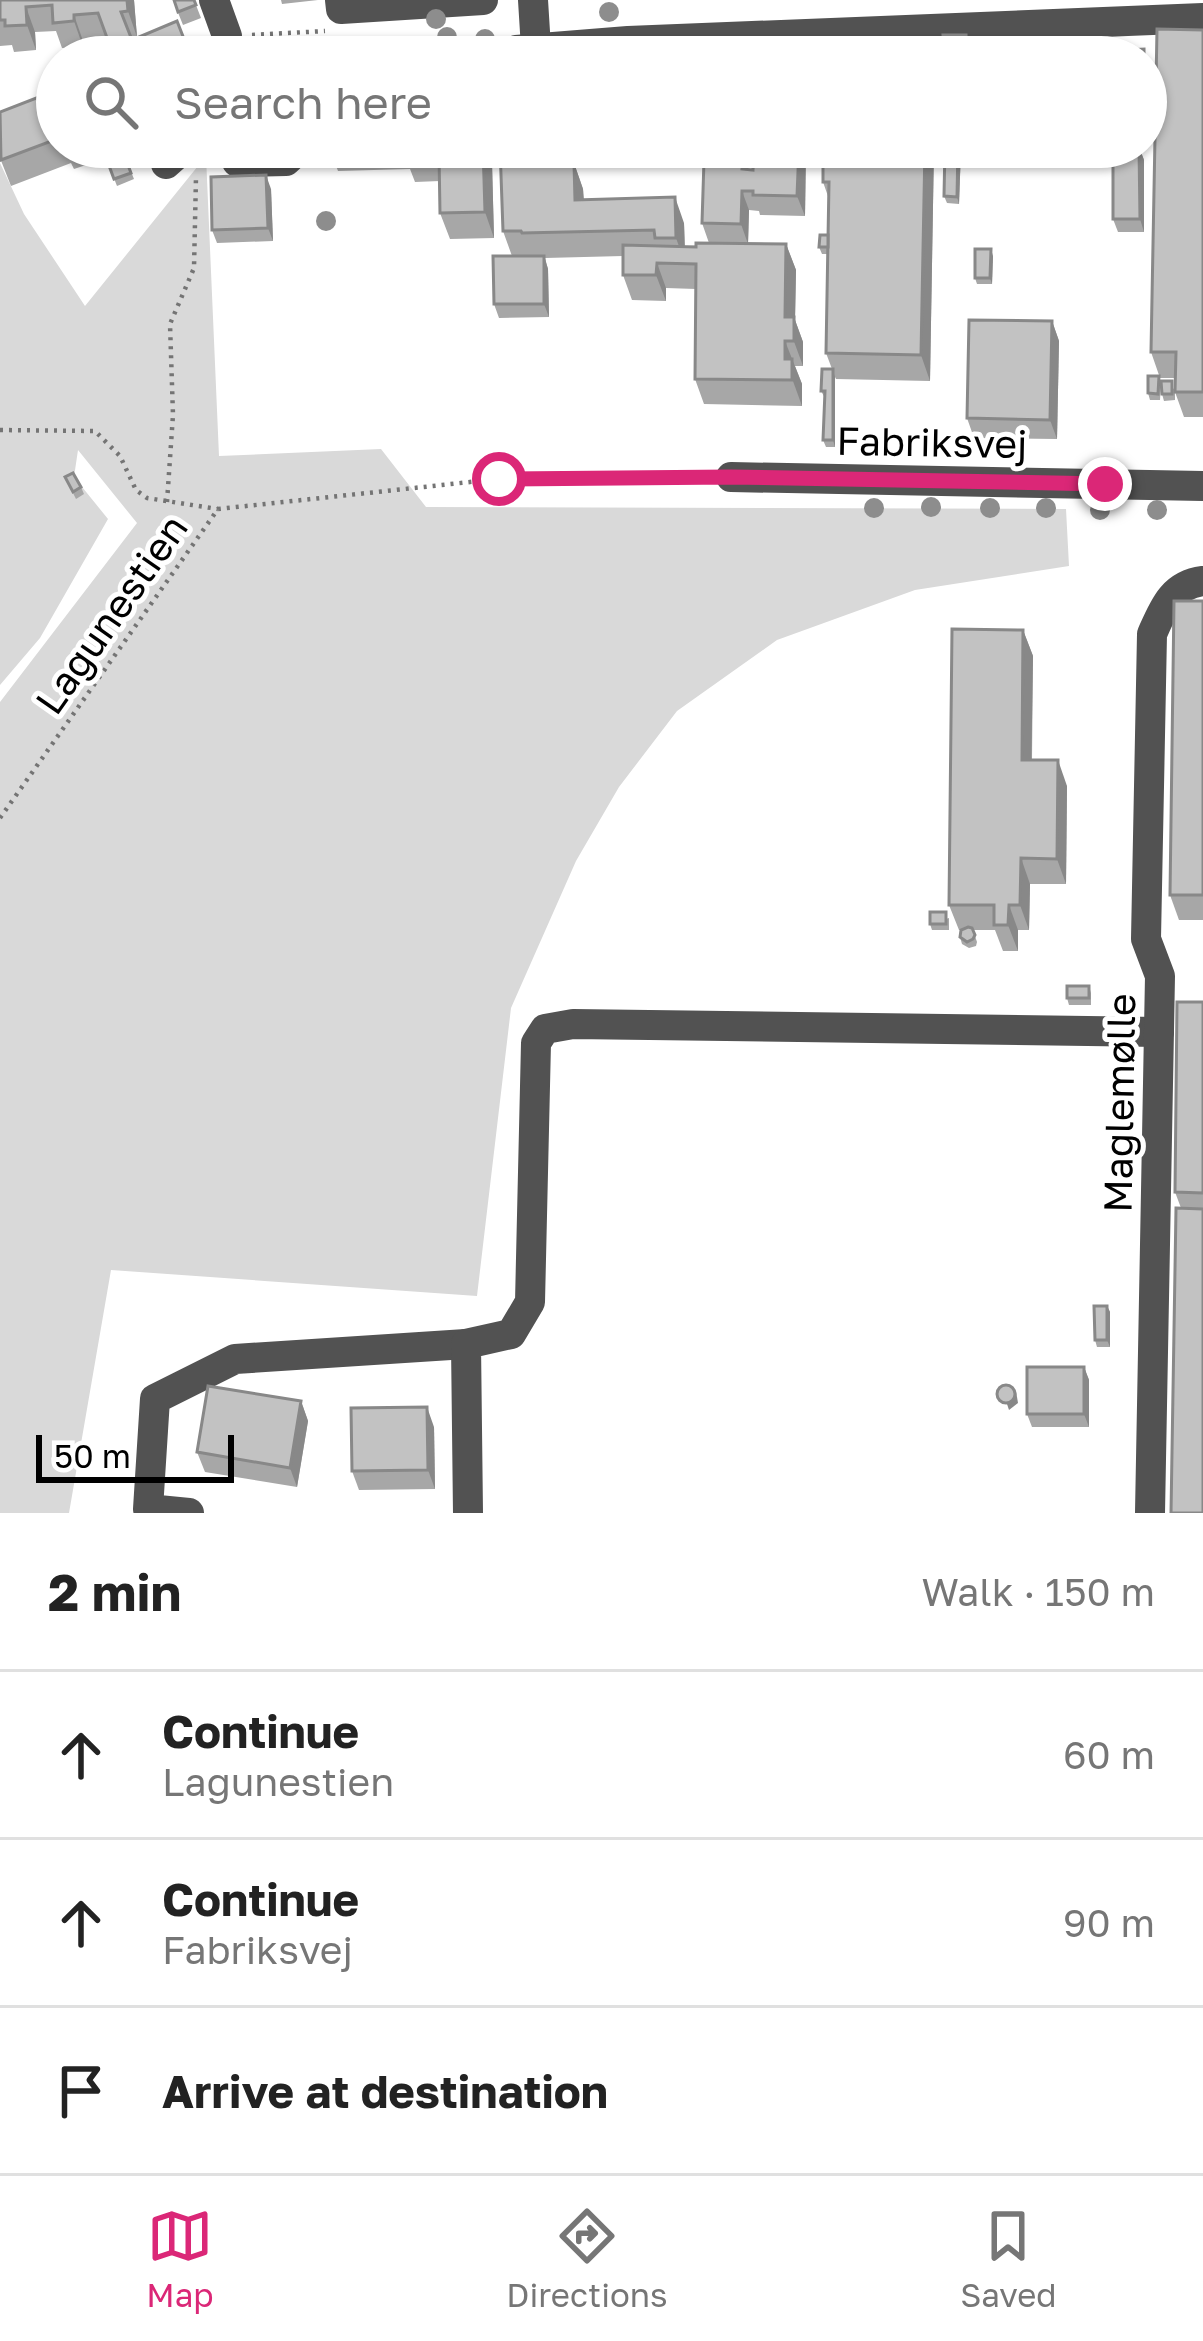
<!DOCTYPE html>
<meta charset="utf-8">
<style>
:root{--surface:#fff;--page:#f2f2f2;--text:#222;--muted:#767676;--line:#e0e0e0;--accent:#db2777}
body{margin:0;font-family:"Golos Text",sans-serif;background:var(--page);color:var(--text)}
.scale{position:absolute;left:36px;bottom:30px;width:198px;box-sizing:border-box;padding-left:12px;border:6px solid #000;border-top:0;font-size:33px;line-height:42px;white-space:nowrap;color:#000;-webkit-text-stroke:9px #fff;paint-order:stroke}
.stop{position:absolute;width:36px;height:36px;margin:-27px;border:9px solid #db2777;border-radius:50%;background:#fff}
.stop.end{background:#db2777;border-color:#fff;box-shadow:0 3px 12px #0008}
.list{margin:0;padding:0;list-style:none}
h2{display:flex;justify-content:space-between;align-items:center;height:156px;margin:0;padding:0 48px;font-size:51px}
h2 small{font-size:39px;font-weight:400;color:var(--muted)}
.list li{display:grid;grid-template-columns:78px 1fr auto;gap:36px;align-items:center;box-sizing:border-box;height:168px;padding:0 48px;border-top:3px solid var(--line)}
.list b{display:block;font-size:45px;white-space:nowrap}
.list p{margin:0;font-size:39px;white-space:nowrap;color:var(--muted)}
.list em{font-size:39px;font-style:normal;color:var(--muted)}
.icon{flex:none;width:66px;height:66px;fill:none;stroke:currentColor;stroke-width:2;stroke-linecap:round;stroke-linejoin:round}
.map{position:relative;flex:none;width:1203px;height:1513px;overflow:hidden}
.search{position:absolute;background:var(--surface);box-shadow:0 3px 9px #0004;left:36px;right:36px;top:36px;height:132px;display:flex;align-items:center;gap:30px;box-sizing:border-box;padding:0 42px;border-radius:66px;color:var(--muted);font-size:45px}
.sheet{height:660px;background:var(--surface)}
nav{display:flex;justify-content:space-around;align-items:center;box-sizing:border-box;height:168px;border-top:3px solid var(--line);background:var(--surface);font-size:33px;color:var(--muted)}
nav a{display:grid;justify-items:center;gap:6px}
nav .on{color:var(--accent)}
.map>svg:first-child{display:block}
</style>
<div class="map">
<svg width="1203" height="1513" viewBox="0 0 1203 1513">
<rect width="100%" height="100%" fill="#fff"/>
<path fill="#d9d9d9" d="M206,156L219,456L381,449L426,507L1066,509L1069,566L915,590L777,640L677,711L619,787L576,861L511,1008L477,1296L111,1270L69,1513H0V702L137,523L78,450L74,477L108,519L40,638L0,685V163L24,214L85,306Z"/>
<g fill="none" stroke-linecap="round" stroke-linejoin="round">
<g stroke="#747474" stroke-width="4.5" stroke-dasharray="3 6" stroke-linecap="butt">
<path d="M252,35L325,31"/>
<path d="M0,430L95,431L120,456L136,490L147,498L218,509"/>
<path d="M167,502L173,415L170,324L194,268L196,177"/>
<path d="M0,818L218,509L498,479L703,478"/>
</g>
<g stroke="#525252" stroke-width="30">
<path d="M214,0L227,36L225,57"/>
<path d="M340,0L341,9L483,0"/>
<path d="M533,0L536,48"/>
<path d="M501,57L516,50L628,41L1203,18"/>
<path d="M237,162L286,161L301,147"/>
<path d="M166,164L185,147"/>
<path d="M731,477L1203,486"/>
<path d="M189,1513L148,1509L155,1399L235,1359L466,1344"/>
<path d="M468,1513L466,1344L511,1334L530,1302L536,1043L545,1029L573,1024L1159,1032"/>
<path d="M1150,1513L1160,976L1146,939L1152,634C1164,607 1172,585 1203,581"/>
</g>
</g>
<g fill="#8d8d8d">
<circle cx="609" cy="12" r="10"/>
<circle cx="436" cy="19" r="10"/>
<circle cx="447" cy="37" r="10"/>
<circle cx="485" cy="39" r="10"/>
<circle cx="314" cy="158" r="10"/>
<circle cx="326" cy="221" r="10"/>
<circle cx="931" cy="507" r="10"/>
<circle cx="874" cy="508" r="10"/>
<circle cx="990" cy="508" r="10"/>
<circle cx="1046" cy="508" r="10"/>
<circle cx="1100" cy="510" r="10"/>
<circle cx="1157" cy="510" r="10"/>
</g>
<g fill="#a7a7a7">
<path d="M0,0H134L137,37H130L132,40L191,57L107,39L83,41V47L62,48L56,31L35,32L36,50L14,52L12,45L0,46Z"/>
<path d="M173,0H194L201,18L183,25Z"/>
<path d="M281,0H318L282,4Z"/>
<path d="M1203,30V417H1184L1175,392V378H1160L1151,352Z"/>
<path d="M966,35L968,54H946L944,48Z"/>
<path d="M57,90V147H111L86,157L89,164L74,169L71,163L11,186L0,158Z"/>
<path d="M329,147H486L492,163L494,238L450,239L440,213V181L415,182L410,169L338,171Z"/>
<path d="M500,147H591L569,148L570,163H574L583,189L584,200L684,223L685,246L786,244L796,270L795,320L803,342V366H795L802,384V406L704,404L695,379L696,289L666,288V301L632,300L623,275V256L545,258L548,269L549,317L499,318L494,304L512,256L503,231Z"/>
<path d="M754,147H820H806L805,216L760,215L759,211L749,210L748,244L709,243L702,223L743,161L746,169L753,170Z"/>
<path d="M823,147H934L930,381L836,379L835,377V447H826L823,440L825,398L821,391L832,369L826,353L828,254H822L819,247L828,235L829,199L823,182Z"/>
<path d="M1139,147L1144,160V232H1118L1113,219Z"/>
<path d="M961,149L959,204L947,203L944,196Z"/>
<path d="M125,157L134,179L117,186L108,163Z"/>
<path d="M271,189L273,241L217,243L212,230Z"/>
<path d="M993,256L992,284H977L975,278Z"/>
<path d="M1052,321L1059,341L1057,439L974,438L967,418Z"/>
<path d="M1159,376L1161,383L1160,400H1150L1148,393Z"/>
<path d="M1175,388V400L1164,401L1162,394Z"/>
<path d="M65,477L81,487L84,494L76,499Z"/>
<path d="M1203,601V920H1179L1170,895Z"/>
<path d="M1023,630L1033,656L1032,760L1067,786L1066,884H1030L1029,930H1018V951H1003L995,930H973L977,942L976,946L969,948L962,944L960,937L961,930H959L949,905Z"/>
<path d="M949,918V930H932L930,924Z"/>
<path d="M1089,986L1091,993V1005H1069L1067,998Z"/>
<path d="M1203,1002V1513L1181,1208L1175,1192Z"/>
<path d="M1107,1306L1110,1312V1347H1097L1095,1340Z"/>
<path d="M1084,1367L1089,1380V1427H1032L1027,1414Z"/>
<path d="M301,1401L308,1421L297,1487L205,1472L197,1452Z"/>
<path d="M434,1427L435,1489L359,1490L352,1471Z"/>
</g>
<g fill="#888">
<path d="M127,0H134L137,37L128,11Z"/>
<path d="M26,7L35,32L36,50L27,25Z"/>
<path d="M74,15L83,41V47L74,21Z"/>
<path d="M483,147H486L492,163L494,238L485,212Z"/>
<path d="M561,147H569L571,189L561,164Z"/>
<path d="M799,147H806L805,216L797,196Z"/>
<path d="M925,147H934L930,381L921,355Z"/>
<path d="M958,147L961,149L959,204L957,197Z"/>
<path d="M1139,147L1144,160V232L1140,219Z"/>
<path d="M574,163L583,189L585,226L575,200Z"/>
<path d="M266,175L271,189L273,241L268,228Z"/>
<path d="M742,191L749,210L748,244L741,224Z"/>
<path d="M675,197L684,223L685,263L676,238Z"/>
<path d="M786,244L796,270L795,320L803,342V366L785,317Z"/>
<path d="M991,249L993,256L992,284L990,278Z"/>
<path d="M544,256L548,269L549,317L544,304Z"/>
<path d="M657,263L666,288V301L656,275Z"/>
<path d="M1052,321L1059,341L1057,439L1050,420Z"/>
<path d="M785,341L802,384V406L785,359Z"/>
<path d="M833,371L835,377V447L833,440Z"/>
<path d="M1023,630L1033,656L1031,786L1022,760Z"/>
<path d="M1058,760L1067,786L1066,884L1057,859Z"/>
<path d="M1021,858L1030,884L1029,930L1020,905Z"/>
<path d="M1009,905L1018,930V951L1008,925Z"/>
<path d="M1107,1306L1110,1312V1347L1107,1340Z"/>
<path d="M1084,1367L1089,1380V1427L1084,1414Z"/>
<path d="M1016,1391L1018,1403L1009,1410L1007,1404Z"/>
<path d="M301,1401L308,1421L297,1487L290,1468Z"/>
<path d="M427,1407L434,1427L435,1489L428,1470Z"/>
</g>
<g fill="#c2c2c2" stroke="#888" stroke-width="3">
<path d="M0,0H127L128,11L121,12L132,40L177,21L191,57H114L98,13L74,15V21L53,23L52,5L26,7L27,25L5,26V20H0Z"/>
<path d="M174,0H194L196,5L178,12Z"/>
<path d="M1157,29L1203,30V392H1175L1176,352H1151Z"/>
<path d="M943,35H966V47L944,48Z"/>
<path d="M872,48L926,49V57H872Z"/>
<path d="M1144,49V57H1128V50Z"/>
<path d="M57,90V139L1,160L0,112Z"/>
<path d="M405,147H483L485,212L440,213L439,155L406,156Z"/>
<path d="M500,147H561V164L574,163L575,200L675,197L676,238H655L654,230L522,233L521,231H503Z"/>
<path d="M754,147H799L797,196L753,195V191H742L741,224L702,223L704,160L743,161L742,169L753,170Z"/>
<path d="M823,147H925L921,355L826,353L829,182H823Z"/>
<path d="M945,147H958L957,197L944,196Z"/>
<path d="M1113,147H1139L1140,219H1113Z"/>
<path d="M125,157L131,173L114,179L108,163Z"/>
<path d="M266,175L268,228L212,230L211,177Z"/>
<path d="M820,235H828V247H819Z"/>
<path d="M696,243L786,244L785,317H794V341H785V359H792V380L695,379L696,264L657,263L656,275H623V245L696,247Z"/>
<path d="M975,249H991L990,278H975Z"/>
<path d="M493,256H544V304H494Z"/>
<path d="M969,320L1052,321L1050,420L967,418Z"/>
<path d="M822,369H833V440H823L825,391H821Z"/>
<path d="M1148,376H1159L1158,394L1148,393Z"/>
<path d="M1161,381H1172V394H1162Z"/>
<path d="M73,473L81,487L73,492L65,477Z"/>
<path d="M1174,601H1203V895H1170Z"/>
<path d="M952,629L1023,630L1022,760H1058L1057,859L1021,858L1020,905H1009L1008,925H994V905H949Z"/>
<rect x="930" y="912" width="16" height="12"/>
<path d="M968,927L972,928L975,935L973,939L967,942L960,937L961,930Z"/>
<rect x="1067" y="986" width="22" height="12"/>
<path d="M1177,1002H1203V1193L1175,1192Z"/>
<path d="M1176,1208L1203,1209V1513H1171Z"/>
<path d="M1094,1306H1107V1340H1095Z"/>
<rect x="1027" y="1367" width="57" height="47"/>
<circle cx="1006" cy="1394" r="9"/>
<path d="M208,1386L301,1401L290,1468L197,1452Z"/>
<path d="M427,1407L428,1470L352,1471L351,1408Z"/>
</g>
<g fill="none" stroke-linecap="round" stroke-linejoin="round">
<path stroke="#db2777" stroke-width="15" d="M499,479L731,477L1105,484"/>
</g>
<g text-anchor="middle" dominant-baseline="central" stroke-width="10" stroke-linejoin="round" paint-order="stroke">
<g font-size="39" fill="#000" stroke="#fff">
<text transform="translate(932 442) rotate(1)">Fabriksvej</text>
<text transform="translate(111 614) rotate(-55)">Lagunestien</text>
<text transform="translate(1119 1103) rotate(-89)">Maglemølle</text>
</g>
</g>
</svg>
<div class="scale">50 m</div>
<div class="stop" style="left:499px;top:479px"></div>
<div class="stop end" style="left:1105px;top:484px"></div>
<div class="search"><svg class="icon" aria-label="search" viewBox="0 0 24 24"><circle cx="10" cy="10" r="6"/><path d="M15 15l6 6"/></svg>Search here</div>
</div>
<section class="sheet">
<h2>2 min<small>Walk · 150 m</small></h2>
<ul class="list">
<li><svg class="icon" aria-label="ahead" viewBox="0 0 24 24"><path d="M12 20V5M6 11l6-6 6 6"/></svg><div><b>Continue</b><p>Lagunestien</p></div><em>60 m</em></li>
<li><svg class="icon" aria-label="ahead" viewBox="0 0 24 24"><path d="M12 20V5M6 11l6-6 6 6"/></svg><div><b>Continue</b><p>Fabriksvej</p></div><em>90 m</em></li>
<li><svg class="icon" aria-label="arrive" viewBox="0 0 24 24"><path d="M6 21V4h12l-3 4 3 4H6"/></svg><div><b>Arrive at destination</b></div></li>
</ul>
</section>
<nav>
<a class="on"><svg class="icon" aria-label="map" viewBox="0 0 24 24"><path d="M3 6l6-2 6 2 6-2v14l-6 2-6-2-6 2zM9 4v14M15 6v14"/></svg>Map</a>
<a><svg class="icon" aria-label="directions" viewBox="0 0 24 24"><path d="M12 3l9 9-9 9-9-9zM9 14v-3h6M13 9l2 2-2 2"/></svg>Directions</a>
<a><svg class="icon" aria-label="saved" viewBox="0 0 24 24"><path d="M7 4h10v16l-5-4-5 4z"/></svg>Saved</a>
</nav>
